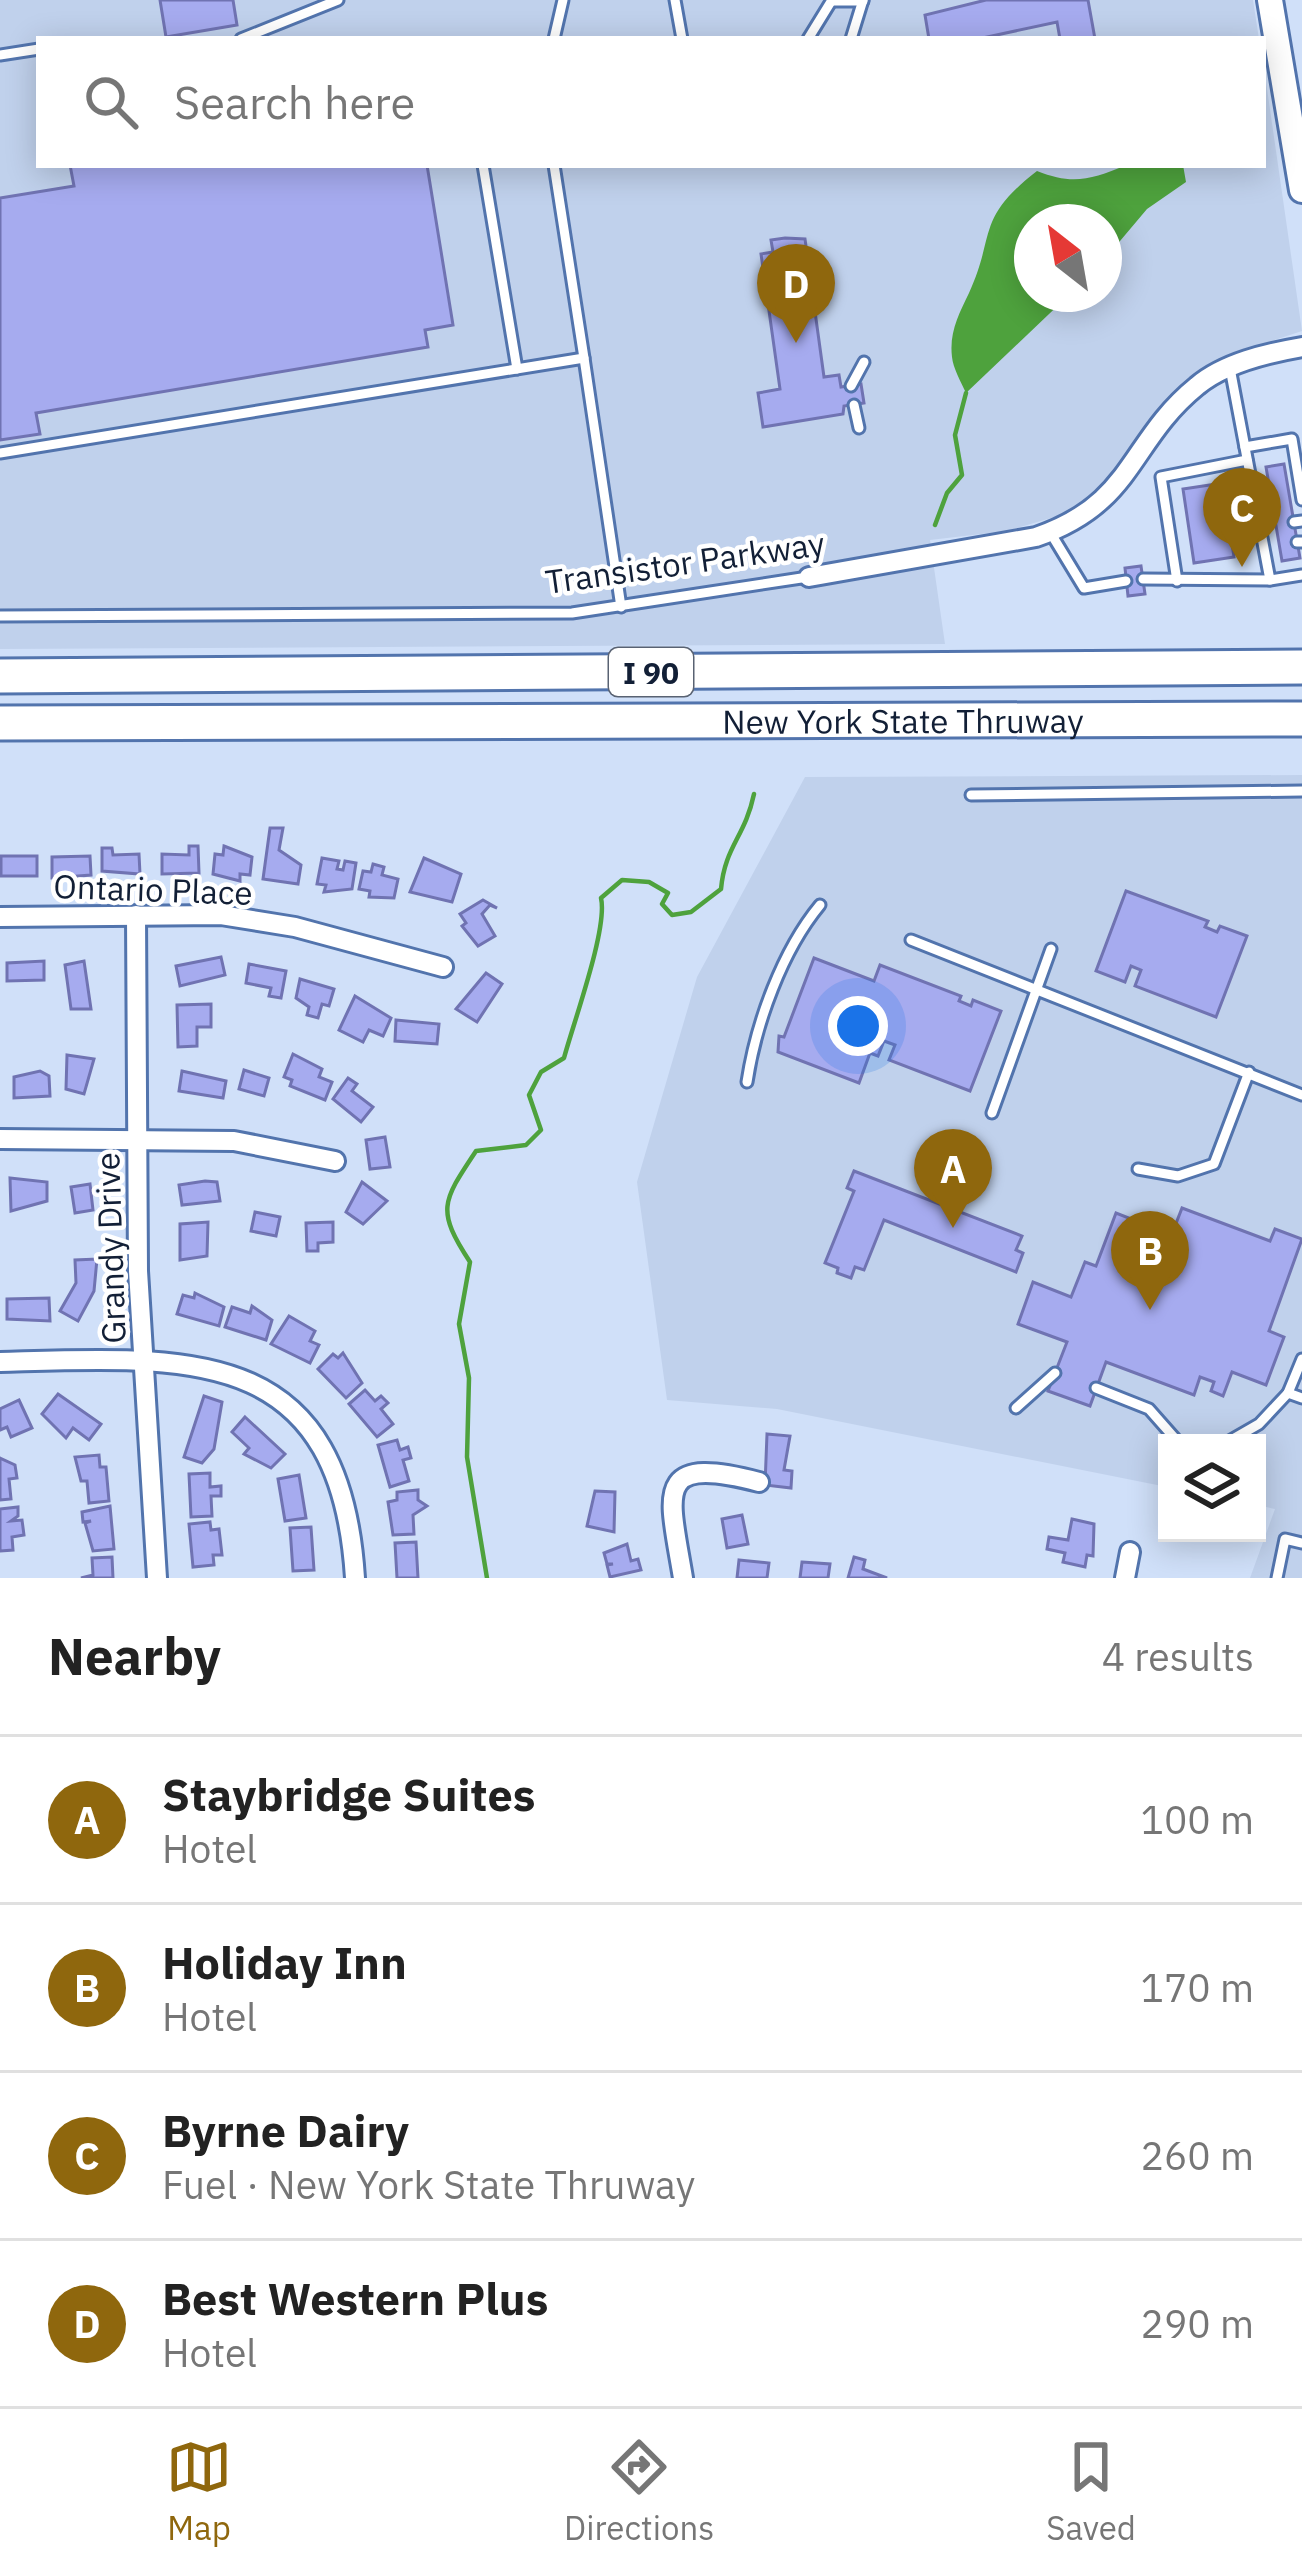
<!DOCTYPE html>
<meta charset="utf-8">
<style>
:root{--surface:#fff;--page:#f6f6f6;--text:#222;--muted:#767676;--line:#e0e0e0;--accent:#8f670d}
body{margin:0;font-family:"IBM Plex Sans",sans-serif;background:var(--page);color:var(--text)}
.controls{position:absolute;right:36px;bottom:36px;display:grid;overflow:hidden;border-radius:0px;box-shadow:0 6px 30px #0003}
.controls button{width:108px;height:108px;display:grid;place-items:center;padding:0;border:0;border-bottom:3px solid var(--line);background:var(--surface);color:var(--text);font:60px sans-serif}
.compass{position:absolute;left:1014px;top:204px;width:108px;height:108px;border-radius:50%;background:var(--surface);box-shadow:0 6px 30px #0003;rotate:329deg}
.you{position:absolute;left:858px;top:1026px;width:42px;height:42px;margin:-30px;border:9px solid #fff;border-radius:50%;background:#1a73e8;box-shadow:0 0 0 18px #1a73e833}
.badge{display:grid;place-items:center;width:78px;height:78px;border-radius:50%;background:var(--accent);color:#fff;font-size:39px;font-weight:700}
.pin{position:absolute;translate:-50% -99px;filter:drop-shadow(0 3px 6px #0008)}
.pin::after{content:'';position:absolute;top:63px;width:42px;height:36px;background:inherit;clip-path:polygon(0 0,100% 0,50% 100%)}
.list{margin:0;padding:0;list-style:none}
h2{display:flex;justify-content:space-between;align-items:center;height:156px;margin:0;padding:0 48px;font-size:51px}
h2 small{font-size:39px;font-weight:400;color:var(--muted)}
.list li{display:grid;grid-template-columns:78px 1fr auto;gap:36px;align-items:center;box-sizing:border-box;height:168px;padding:0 48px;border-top:3px solid var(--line)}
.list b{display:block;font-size:45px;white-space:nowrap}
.list p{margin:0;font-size:39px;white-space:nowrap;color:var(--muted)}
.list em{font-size:39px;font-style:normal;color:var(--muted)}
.icon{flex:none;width:66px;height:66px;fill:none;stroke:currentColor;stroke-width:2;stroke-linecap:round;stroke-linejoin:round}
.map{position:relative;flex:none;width:1302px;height:1578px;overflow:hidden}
.search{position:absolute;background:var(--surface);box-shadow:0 6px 30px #0003;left:36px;right:36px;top:36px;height:132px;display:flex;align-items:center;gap:30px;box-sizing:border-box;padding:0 42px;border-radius:0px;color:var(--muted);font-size:45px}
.sheet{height:828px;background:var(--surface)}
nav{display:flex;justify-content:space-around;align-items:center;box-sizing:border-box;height:168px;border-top:3px solid var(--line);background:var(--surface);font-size:33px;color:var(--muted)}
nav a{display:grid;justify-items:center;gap:6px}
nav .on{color:var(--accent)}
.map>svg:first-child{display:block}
</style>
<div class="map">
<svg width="1302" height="1578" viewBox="0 0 1302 1578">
<rect width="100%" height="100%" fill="#d0e0f9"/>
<g fill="#c0d1ec" fill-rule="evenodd">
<path d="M0,0H1253L1259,39H39V165H1263V61L1302,331L1232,354L1192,376L1095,493L1058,516L1007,531L930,540L945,644L0,649ZM1032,222H1104V294H1032Z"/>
<path d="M1302,775V1578H1250L1275,1509L1257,1505V1443H1167V1487L777,1409L667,1400L637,1182L697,977L805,777Z"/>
</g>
<path fill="#4ea23d" d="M1126,165H1183L1186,182L1147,209L1104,260V222H1032V294H1070L966,393C961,382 953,368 952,357C949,332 959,314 969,293C996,234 975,219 1037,171C1072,185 1091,180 1126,165Z"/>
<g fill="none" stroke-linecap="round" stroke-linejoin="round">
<g stroke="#4ea23d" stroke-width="4.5">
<path d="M935,525L947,493L962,475L955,435L966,393"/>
<path d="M487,1578L467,1457L469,1378L459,1324L470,1262C436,1210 442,1202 476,1151L526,1145L541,1130L529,1095L541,1072L564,1058C574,1021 608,928 601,898L622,880L649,882L668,893L662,904L672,915L691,912L721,889C725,846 745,837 754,794"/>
</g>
</g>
<g fill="#a6abef" stroke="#7073b2" stroke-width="3">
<path d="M160,0H233L237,25L166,37Z"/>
<path d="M986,0H1088L1095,39H1060L1057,22L978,39H929L925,15Z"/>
<path d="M70,165H427L453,325L425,330L428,347L36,413L40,434L0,440V198L74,186Z"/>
<path d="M785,238L805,239L824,377L839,375L841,387L861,384L864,403L844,406L843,414L763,427L758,393L780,389L761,254L773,252L771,240Z"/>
<path d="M1284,464L1300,558L1282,561L1266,467Z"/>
<path d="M1223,483L1234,557L1194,563L1183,489Z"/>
<path d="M1141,566L1145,594L1128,596L1125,568Z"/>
<path d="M270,828H283L279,850L301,865L298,884L263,879Z"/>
<path d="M189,846H198L199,873L162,874V854L189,855Z"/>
<path d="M224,846L252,857L250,875L240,874V881L213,874L215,854L223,855Z"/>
<path d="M102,848H112L113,855L139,854L140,874L102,871Z"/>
<rect x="1" y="856" width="36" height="20"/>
<path d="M90,856L91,875L52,878V857Z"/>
<path d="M322,858L339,861L337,869L343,870L345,861L356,863L352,889L324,892L326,885L317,884Z"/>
<path d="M424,858L461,874L452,902L410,892Z"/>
<path d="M373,864L384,867L382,875L398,879L394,898L369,897L370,891L359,889L363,871L371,872Z"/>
<path d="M1126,891L1208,921L1205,927L1217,932L1220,926L1247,936L1216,1017L1135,986L1141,970L1131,966L1125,982L1096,971Z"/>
<path d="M483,900L497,908L490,905L482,914L495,936L478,946L462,926L466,923L460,914Z"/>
<path d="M221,957L225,975L180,986L176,966Z"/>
<path d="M814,958L874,981L880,965L961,996L959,1001L971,1006L973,1000L1001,1011L970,1091L889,1060L895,1045L884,1041L878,1056L870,1053L859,1083L778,1052L779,1036L784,1037Z"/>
<path d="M44,961V980L7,981V963Z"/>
<path d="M84,961L91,1009H71L65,965Z"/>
<path d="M249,964L286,971L281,998L269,996L271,988L246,983Z"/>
<path d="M486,973L502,984L477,1022L456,1009Z"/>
<path d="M300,979L334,989L329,1006L322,1004L318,1018L307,1015L309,1007L296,998Z"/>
<path d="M355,996L391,1018L383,1036L369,1030L363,1042L339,1030Z"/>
<path d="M211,1004V1027H197V1046L178,1047L177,1005Z"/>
<path d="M396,1020L439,1024L437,1044L395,1041Z"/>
<path d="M293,1054L322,1069L319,1077L332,1082L325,1100L290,1086L292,1080L284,1077Z"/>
<path d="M67,1055L94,1059L84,1094L66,1089Z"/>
<path d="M244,1070L269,1078L264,1096L239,1089Z"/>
<path d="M40,1071L49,1076L50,1096L14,1098V1077Z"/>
<path d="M182,1071L226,1081L223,1098L179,1091Z"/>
<path d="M348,1078L357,1084L352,1091L373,1107L361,1122L333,1099Z"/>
<path d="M385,1137L390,1167L370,1169L366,1140Z"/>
<path d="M854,1171L1022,1236L1016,1250L1023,1253L1016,1272L884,1220L864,1270L855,1267L851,1278L837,1273L838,1268L825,1263L854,1191L847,1188Z"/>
<path d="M10,1178L47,1182V1201L11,1211Z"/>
<path d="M205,1181L217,1182L220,1201L182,1205L179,1185Z"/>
<path d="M362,1182L387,1201L363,1224L346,1212Z"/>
<path d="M90,1184L93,1210L75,1213L71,1187Z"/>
<path d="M1182,1208L1270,1241L1275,1229L1302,1239L1269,1331L1284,1337L1266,1385L1232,1372L1223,1396L1211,1391L1214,1382L1200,1377L1194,1395L1106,1362L1090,1406L1048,1391L1067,1342L1018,1324L1033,1282L1071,1297L1085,1262L1096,1266L1116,1213L1157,1229L1147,1256L1157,1259L1153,1268L1158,1270Z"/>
<path d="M255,1212L280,1217L276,1236L251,1231Z"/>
<path d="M208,1222L207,1256L180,1260V1224Z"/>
<path d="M333,1222V1242L318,1243V1251H307L306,1223Z"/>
<path d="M97,1259L94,1291L78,1321L60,1311L76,1283L75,1260Z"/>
<path d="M195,1293L224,1307L219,1326L177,1314L183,1295L194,1298Z"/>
<path d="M49,1298L50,1321L7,1319V1299Z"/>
<path d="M252,1306L272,1320L266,1340L225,1327L232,1307L250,1313Z"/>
<path d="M289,1316L315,1331L310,1341L319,1345L310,1363L271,1344Z"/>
<path d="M343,1353L362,1383L346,1398L318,1369L333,1354L338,1358Z"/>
<path d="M365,1390L375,1401L381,1396L388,1403L381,1409L393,1424L377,1437L349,1404Z"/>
<path d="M58,1394L101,1424L89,1440L73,1428L66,1438L42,1414Z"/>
<path d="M204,1396L222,1402L214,1449L202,1463L184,1457Z"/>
<path d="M19,1400L32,1428L11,1437L7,1427L0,1430V1409Z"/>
<path d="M245,1417L285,1454L271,1468L244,1454L249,1448L232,1432Z"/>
<path d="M767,1434L790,1436L784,1470L792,1471L791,1488L765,1485Z"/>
<path d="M397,1440L400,1450L408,1447L411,1458L403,1460L409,1481L390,1487L378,1445Z"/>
<path d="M99,1455L100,1467H106L109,1501L89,1503L87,1481H81L75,1457Z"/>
<path d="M0,1458L15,1465L17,1478L9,1479L11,1499L0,1500Z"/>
<path d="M210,1473V1487L221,1486V1496H211L212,1516L191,1517L189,1474Z"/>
<path d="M299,1475L306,1518L285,1521L278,1479Z"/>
<path d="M418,1490V1500L427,1506L413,1515L414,1534L393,1535L388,1502L397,1500V1492Z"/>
<path d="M595,1491L615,1492L614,1532L587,1526Z"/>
<path d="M110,1506L114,1549L93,1551L85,1523L91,1521L83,1522L82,1512Z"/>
<path d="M18,1507V1516L11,1521L22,1520L24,1535L12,1537L13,1550L0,1551V1509Z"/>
<path d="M742,1515L748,1544L727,1548L722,1519Z"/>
<path d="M1072,1519L1094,1524L1093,1556L1087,1555L1085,1567L1063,1562L1065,1553L1047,1549L1049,1537L1068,1540Z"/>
<path d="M210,1522L211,1530L219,1529L222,1555H213L214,1565L193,1567L189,1524Z"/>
<path d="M311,1527L314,1570L293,1571L290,1528Z"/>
<path d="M416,1542L418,1578H397L395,1543Z"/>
<path d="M627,1544L631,1561L638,1559L641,1570L610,1577L607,1565L613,1564H607L604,1553Z"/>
<path d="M112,1557L113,1578H81L93,1575L92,1558Z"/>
<path d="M854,1557L865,1560L863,1569L887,1578H848Z"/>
<path d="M739,1560L769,1563L767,1578H737Z"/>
<path d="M802,1562L830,1564L828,1578H800Z"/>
</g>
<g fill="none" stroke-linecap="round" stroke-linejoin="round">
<g stroke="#5274ad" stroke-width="15">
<g id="service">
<path d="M675,0L682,39"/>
<path d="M832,1H863"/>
<path d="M241,39L338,0"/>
<path d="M554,39L563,0"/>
<path d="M808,39L832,0"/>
<path d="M851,39L863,0"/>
<path d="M0,55L39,49"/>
<path d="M483,165L517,369"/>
<path d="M554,165L584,358"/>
<path d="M1230,368L1270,580L1302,575"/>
<path d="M851,386L864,362"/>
<path d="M854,405L859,428"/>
<path d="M1245,447L1292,439L1302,500"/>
<path d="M0,453L584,358L621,607"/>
<path d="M1294,522L1302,521"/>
<path d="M1050,532L1084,588L1126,581"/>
<path d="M1297,542H1302"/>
<path d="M1143,579L1270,580"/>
<path d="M1177,581L1161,477L1247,460"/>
<path d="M0,616L572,613L808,577"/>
<path d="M971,795L1302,791"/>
<path d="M911,940L1302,1095"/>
<path d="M747,1082C756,1023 782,951 820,905"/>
<path d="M992,1113L1051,949"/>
<path d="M1138,1169L1178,1176L1214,1164L1249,1072"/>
<path d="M1302,1359L1288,1393L1302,1398"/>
<path d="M1096,1388L1149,1409L1179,1443"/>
<path d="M1016,1408L1055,1373"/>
<path d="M1226,1443L1259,1424L1288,1393"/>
<path d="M1277,1578L1285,1539L1302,1543"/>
</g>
</g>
<g stroke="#5274ad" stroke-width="24">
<g id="minor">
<path d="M809,577L1036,537C1135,503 1128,442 1197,386C1224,363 1267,353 1302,347"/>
<path d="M136,915L138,1271L157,1578"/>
<path d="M0,917L221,915L295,927L443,967"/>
<path d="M0,1139L234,1141L335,1161"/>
<path d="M0,1362C188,1357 340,1342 355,1578"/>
<path d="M683,1578C669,1493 652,1454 759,1482"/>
<path d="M1125,1578L1130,1552"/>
</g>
</g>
<g stroke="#5274ad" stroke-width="30">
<path id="secondary" d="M1270,0L1302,190"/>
</g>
<g stroke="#5274ad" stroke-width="39">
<g id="motorway">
<path d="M0,676L1302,667"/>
<path id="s1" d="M0,723L1302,719"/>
</g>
</g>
<use href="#service" stroke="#fff" stroke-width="9"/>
<use href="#minor" stroke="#fff" stroke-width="18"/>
<use href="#secondary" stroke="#fff" stroke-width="24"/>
<use href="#motorway" stroke="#fff" stroke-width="33"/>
</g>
<g text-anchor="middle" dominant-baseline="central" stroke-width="9" stroke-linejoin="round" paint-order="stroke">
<rect fill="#fff" stroke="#596272" stroke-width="3" x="609" y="648" width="84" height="48" rx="9"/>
<g font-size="30" font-weight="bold" fill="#121f36">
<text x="651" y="672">I 90</text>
</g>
<g font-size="33" fill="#121f36" stroke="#fff">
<text transform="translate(685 562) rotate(-8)">Transistor Parkway</text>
<text stroke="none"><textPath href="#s1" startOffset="903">New York State Thruway</textPath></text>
<text transform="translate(153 889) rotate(2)">Ontario Place</text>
<text transform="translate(110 1248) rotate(-92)">Grandy Drive</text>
</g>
</g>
</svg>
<div class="controls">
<button><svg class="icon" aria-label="layers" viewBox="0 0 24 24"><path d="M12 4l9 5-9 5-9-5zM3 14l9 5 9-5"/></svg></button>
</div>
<svg class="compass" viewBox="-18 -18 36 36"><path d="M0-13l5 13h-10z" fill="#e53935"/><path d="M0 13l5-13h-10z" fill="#767676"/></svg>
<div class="you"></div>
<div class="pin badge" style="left:953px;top:1228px">A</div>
<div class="pin badge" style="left:1150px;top:1310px">B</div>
<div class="pin badge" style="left:1242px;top:567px">C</div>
<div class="pin badge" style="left:796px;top:343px">D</div>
<div class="search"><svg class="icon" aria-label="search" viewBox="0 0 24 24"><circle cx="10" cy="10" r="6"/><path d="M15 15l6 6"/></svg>Search here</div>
</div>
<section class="sheet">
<h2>Nearby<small>4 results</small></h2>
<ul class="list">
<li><span class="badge">A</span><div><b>Staybridge Suites</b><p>Hotel</p></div><em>100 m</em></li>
<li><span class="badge">B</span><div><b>Holiday Inn</b><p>Hotel</p></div><em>170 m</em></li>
<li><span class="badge">C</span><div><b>Byrne Dairy</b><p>Fuel · New York State Thruway</p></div><em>260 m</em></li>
<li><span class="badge">D</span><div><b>Best Western Plus</b><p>Hotel</p></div><em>290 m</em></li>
</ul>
</section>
<nav>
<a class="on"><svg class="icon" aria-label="map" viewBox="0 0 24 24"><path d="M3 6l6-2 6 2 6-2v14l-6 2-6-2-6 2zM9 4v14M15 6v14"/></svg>Map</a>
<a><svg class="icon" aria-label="directions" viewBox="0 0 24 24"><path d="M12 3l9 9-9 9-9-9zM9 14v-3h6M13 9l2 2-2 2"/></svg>Directions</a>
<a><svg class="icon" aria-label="saved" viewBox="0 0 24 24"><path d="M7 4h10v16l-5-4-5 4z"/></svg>Saved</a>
</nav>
